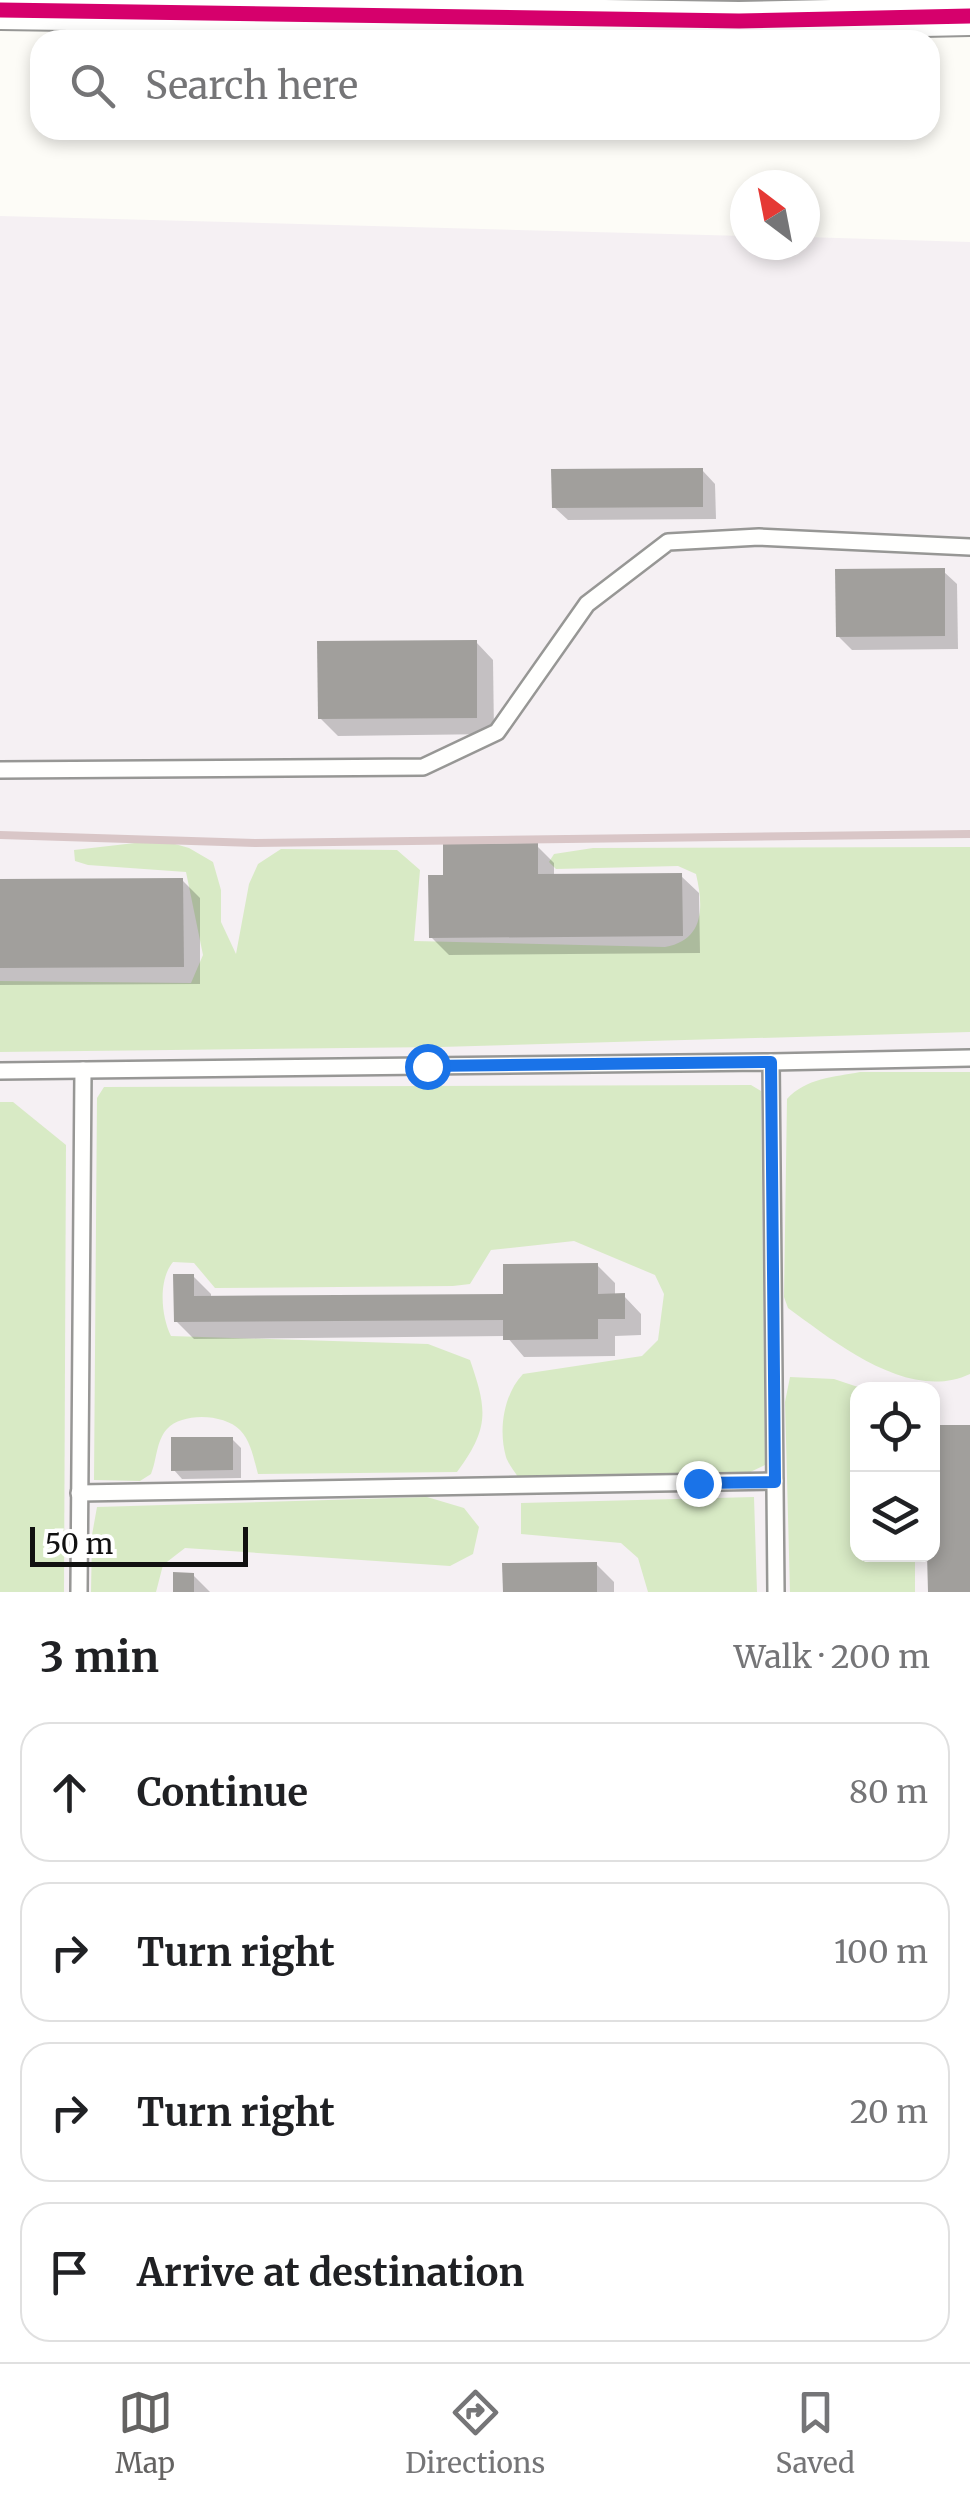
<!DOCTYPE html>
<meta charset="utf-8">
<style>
:root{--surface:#fff;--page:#f6f6f6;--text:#202124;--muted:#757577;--line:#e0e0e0;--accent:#646362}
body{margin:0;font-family:Merriweather,serif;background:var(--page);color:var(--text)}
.controls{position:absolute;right:30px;bottom:30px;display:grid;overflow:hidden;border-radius:20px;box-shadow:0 5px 15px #0003}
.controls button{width:90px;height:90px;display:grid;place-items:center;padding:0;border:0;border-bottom:2px solid var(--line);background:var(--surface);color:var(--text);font:50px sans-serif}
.compass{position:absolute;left:730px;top:170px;width:90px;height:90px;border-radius:50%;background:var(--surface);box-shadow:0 5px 15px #0003;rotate:328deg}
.scale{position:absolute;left:30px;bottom:25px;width:218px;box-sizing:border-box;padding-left:10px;border:5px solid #111;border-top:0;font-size:28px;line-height:35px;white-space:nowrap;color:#111;-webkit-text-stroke:8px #fff;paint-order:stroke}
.stop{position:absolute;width:30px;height:30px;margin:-22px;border:8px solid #1a73e8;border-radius:50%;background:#fff}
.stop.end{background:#1a73e8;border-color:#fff;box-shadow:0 2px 10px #0008}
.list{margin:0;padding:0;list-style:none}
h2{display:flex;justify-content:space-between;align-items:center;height:130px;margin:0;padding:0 40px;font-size:42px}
h2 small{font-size:32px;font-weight:400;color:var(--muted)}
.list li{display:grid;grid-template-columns:65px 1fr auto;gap:30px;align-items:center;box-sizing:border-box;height:140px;margin:0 20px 20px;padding:0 20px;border:2px solid var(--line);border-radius:30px}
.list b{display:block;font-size:38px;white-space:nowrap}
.list em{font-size:32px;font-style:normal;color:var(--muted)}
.icon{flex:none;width:55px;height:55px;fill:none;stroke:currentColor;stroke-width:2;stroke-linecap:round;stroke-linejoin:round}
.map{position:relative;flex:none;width:970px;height:1592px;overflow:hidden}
.search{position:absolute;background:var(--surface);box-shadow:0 5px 15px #0003;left:30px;right:30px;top:30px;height:110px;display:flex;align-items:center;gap:25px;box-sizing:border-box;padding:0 35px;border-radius:30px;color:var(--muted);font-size:38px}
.sheet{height:770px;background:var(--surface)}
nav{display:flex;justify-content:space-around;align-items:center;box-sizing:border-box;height:140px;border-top:2px solid var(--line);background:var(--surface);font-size:28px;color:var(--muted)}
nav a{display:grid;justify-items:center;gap:5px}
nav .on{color:var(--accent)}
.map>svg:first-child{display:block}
</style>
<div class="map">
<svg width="970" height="1592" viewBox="0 0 970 1592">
<rect width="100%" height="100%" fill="#fdfcf7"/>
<path fill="#f5f0f3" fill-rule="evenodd" d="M0,216L745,236V245H805V237L970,242V1592H0ZM858,1390H932V1554H858Z"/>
<g fill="#d8eac5">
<path d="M161,840L189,848L213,862L221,890V922L236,954L249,884L258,864L281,849L397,850L420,870L414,941L665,947C704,940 704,908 696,874L678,866L556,869L549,862L554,854L593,848L970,847V1032L440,1047L0,1052V981L191,983L203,955L186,872L88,865L75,861L74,850Z"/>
<path d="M860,1072H970V1374C909,1403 835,1342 788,1308L784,1297L787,1099C806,1078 834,1077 860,1072Z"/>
<path d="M751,1085L761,1091L765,1465L744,1475L518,1477C514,1471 508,1463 506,1457C498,1429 504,1394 523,1374L642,1356L658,1340L664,1294L655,1275L574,1241L491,1250L470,1284L453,1286L215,1288L194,1263L173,1262C158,1280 161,1316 171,1336L428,1344L470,1360C487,1409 490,1428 457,1472L258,1474C254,1460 251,1441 240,1430C224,1414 183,1412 167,1429C156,1441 157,1460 151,1474L140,1481L94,1480L97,1098L104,1087Z"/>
<path d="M0,1102H13L66,1145L64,1592H0Z"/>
<path d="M790,1377L834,1379L864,1389L858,1390V1554L915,1555V1592H790L785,1402Z"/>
<path d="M427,1497L464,1508L479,1527L473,1554L450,1566L185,1548L163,1565L156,1592H91L92,1535L97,1507Z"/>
<path d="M754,1497L757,1592H648L638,1558L621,1543L521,1534V1503Z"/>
</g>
<g fill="#0003">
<path d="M702,470L715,484L716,519L568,520L554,507Z"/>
<path d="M943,571L957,584L958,649L852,650L838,636Z"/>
<path d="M476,642L493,660L494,734L338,736L320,718Z"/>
<path d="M536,845L554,863V877L681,876L699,893L700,953L449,955L431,937L446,878Z"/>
<path d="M182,880L200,898V984L0,985V882Z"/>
<path d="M597,1265L615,1283V1296H624L641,1314V1335L615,1336V1356L524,1357L506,1336L194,1339L176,1321L193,1276L211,1294V1299L505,1297Z"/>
<path d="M232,1439L241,1448V1478L182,1479L174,1470Z"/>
<path d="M596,1564L614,1582V1592H505Z"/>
<path d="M193,1575L210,1592H175Z"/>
</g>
<g fill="#a19f9c">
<path d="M703,468V507L552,508L551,469Z"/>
<path d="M945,568V636L836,637L835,569Z"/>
<path d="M477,640V718L318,719L317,641Z"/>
<path d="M538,843V874L682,873L683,936L429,938L428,875H443V844Z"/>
<path d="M183,878L184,967L0,968V879Z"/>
<path d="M598,1263V1294L625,1293V1319H598V1339L503,1340V1320L174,1322L173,1274H194V1296L503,1294V1264Z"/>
<path d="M932,1425H970V1592H928L927,1554H932Z"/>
<path d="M171,1437H233V1470L171,1471Z"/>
<path d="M597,1562V1592H503L502,1563Z"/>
<path d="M173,1572L194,1573V1592H173Z"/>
</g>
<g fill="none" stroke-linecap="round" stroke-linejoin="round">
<g stroke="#979795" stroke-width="20">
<g id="service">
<path d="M0,770L423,767L497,732L587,604L668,542L759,537L970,547"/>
<path d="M771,1062L970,1058"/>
<path d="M0,1071L771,1062L776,1592"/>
<path d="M79,1493L775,1481"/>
<path d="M79,1592L83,1070"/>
</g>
</g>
<g stroke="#979795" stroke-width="42">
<path id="tertiary" d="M0,10L739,21L970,16"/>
</g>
<use href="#service" stroke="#fffffe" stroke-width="15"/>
<use href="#tertiary" stroke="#fffffe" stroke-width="38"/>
<path stroke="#d9c6c7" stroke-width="8" d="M0,835L255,843L970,834"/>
<g stroke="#fff" stroke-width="21">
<path id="cycleway" d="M0,10L739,21L970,16"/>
</g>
<use href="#cycleway" stroke="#d6006c" stroke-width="15"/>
</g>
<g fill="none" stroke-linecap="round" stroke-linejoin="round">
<path stroke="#1a73e8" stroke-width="12" d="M427,1066L771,1062L775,1482L698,1483"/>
</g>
</svg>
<div class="controls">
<button><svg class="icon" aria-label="locate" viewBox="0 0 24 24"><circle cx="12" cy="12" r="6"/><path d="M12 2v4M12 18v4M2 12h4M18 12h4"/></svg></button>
<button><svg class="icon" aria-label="layers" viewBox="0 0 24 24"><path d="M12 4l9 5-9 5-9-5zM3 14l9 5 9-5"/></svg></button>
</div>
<svg class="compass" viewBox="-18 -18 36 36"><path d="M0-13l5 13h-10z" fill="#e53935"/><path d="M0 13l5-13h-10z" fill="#757577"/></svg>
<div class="scale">50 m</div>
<div class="stop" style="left:427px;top:1066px"></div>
<div class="stop end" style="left:698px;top:1483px"></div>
<div class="search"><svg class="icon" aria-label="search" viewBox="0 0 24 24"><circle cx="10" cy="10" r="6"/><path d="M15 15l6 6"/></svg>Search here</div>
</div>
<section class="sheet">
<h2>3 min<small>Walk · 200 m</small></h2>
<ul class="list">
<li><svg class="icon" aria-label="ahead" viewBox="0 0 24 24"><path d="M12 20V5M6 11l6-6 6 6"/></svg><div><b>Continue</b></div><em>80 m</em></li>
<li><svg class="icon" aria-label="right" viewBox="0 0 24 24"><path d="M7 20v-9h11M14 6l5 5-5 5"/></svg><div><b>Turn right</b></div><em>100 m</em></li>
<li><svg class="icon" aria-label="right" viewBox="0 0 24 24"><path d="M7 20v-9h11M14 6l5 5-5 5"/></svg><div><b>Turn right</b></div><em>20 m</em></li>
<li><svg class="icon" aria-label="arrive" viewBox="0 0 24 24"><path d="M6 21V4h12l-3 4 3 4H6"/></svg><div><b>Arrive at destination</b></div></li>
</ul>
</section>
<nav>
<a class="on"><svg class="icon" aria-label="map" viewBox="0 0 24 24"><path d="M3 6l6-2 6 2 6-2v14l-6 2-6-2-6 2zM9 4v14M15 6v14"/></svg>Map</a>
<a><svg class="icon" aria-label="directions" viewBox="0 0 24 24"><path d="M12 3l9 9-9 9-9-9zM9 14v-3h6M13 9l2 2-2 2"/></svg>Directions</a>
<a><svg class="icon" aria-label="saved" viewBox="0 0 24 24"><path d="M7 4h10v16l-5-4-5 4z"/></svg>Saved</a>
</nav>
